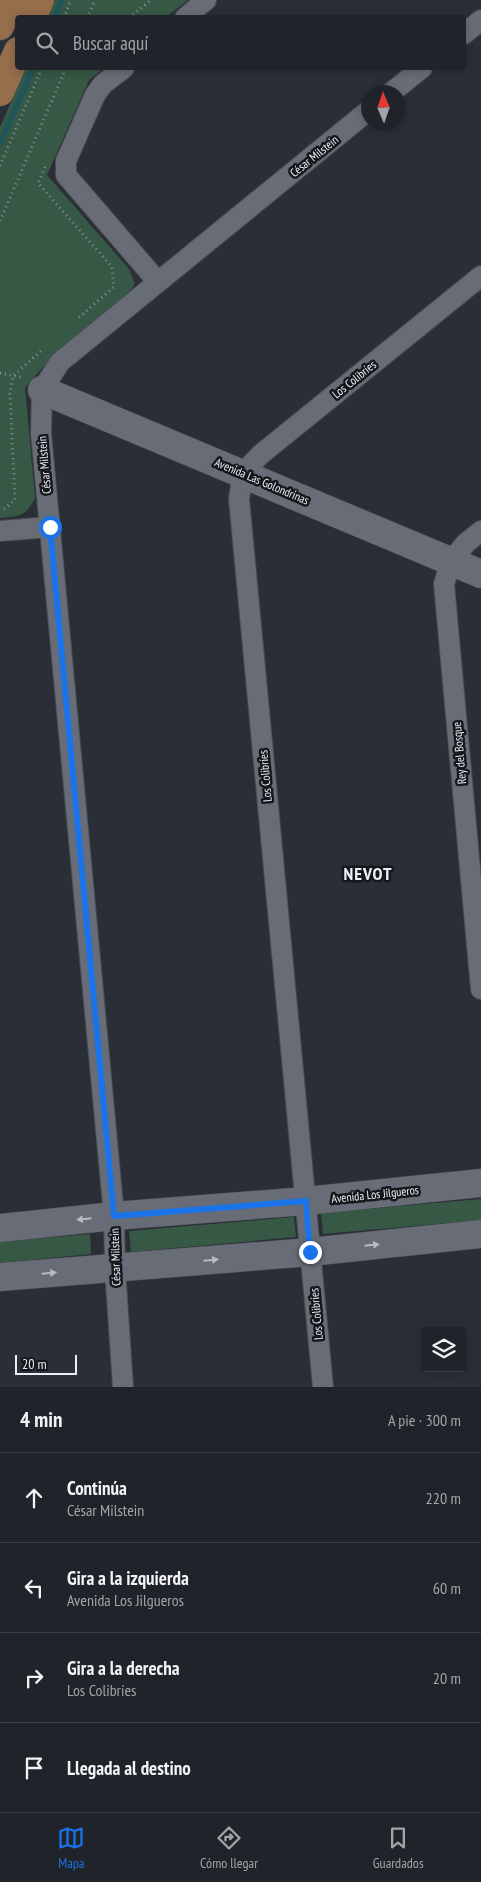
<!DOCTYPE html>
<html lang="es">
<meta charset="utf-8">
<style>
:root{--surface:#202329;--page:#2d2f35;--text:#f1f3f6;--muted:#a2a4a8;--line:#3d4046;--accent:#1a73e8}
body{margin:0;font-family:"PT Sans Narrow",sans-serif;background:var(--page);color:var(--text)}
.controls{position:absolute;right:15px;bottom:15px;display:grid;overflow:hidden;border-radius:5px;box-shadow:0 2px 8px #0003}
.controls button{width:45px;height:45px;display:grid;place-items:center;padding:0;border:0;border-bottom:1px solid var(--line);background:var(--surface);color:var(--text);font:25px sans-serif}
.compass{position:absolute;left:361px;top:85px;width:45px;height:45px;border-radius:50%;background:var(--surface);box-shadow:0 2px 8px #0003;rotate:358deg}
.scale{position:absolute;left:15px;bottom:12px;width:62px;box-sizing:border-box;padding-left:5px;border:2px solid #ebeef4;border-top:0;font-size:14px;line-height:18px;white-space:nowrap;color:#ebeef4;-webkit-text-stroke:4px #15171b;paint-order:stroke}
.stop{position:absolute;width:15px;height:15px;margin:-11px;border:4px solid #1a73e8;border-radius:50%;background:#fff}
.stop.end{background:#1a73e8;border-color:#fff;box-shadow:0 1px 5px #0008}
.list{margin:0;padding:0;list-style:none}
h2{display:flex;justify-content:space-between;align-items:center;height:65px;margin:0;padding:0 20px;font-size:21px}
h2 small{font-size:16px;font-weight:400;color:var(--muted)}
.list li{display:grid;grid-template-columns:32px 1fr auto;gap:15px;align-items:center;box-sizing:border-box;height:90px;padding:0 20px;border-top:1px solid var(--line)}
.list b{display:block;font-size:19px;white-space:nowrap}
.list p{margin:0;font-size:16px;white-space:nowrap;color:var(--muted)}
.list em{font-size:16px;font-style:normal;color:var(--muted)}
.icon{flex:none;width:28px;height:28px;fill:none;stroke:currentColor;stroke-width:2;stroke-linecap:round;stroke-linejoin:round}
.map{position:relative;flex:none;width:481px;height:1387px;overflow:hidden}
.search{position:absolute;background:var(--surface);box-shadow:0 2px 8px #0003;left:15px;right:15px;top:15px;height:55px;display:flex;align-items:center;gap:12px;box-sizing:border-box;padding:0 18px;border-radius:5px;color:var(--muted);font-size:19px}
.sheet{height:425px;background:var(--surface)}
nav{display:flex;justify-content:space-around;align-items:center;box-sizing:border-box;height:70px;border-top:1px solid var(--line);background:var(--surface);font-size:14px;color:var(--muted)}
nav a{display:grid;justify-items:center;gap:2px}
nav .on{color:var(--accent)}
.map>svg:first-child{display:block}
</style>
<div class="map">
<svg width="481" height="1387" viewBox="0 0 481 1387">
<rect width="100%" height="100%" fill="#2a2f37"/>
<g fill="#375845">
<path d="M55,0H188L166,17H47Z"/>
<path d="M26,68H104L89,80L47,175L129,269L135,284L126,297L42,368L25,388L35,498C25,517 20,516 0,518V127Z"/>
<path d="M481,1199V1220L323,1234L321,1213Z"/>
<path d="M294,1217L296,1237L131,1252L129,1231Z"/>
<path d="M90,1234L91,1254L0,1263V1242Z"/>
</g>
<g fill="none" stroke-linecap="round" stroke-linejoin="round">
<g stroke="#205559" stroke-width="6">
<path d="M54,18L62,0"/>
<path d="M0,144L33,68"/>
</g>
<g stroke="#474b52" stroke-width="22">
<g id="street">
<path d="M185,18L206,0"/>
<path d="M464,34L481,20"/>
<path d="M124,68L103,84L95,95L66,161V175L158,282"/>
<path d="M392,92L422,68"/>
<path d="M0,531L50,527"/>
<path d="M481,531L466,543L451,561L444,584L481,989"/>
<path d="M123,1387L115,1268L114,1216L41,433L42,390L60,362L368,111"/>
<path d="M323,1387L239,499L243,473L260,455L481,276"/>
</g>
</g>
<g stroke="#474b52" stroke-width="29">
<g id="secondary">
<path d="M42,390L481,574"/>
<path d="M0,1228L114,1216L306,1201L481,1183"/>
<path d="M0,1277L310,1252L481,1234"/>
</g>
</g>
<g stroke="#474b52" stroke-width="29">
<g id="primary">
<path d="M32,18L40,0"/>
<path d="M0,26L11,0"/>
<path d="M0,92L18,51"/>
</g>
</g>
<g stroke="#898d94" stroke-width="3" stroke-dasharray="1 4" stroke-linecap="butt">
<path d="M64,18L71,0"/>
<path d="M87,18L95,0"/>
<path d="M129,18L151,0"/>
<path d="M0,166L42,68"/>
<path d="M45,167L38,183L112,267L114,287L77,319"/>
<path d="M0,221L66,68"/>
<path d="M0,373L24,378"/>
<path d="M4,509L15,500L10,394L13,376L41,351"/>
</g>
<use href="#street" stroke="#676c76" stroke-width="20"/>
<use href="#secondary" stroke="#676c76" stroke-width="28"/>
<use href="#primary" stroke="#956e4b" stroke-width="28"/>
</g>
<defs><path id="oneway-solid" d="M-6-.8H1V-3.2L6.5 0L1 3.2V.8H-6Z" transform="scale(1.25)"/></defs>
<g fill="#b6bac2">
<use href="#oneway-solid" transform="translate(84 1219) rotate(174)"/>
<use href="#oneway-solid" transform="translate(372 1245) rotate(-6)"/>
<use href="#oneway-solid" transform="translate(211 1260) rotate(-5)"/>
<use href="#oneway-solid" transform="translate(49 1273) rotate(-5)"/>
</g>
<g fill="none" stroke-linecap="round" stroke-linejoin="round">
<path stroke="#1a73e8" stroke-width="6" d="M50,527L114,1216L306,1201L310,1252"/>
</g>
<g text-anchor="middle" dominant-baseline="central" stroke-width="5" stroke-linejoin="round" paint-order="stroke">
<g font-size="12" fill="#ebeef4" stroke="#15171b">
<text transform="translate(314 156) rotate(-39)">César Milstein</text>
<text transform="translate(354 379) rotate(-39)">Los Colibríes</text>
<text transform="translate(44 465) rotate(-95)">César Milstein</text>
<text transform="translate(262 481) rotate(23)">Avenida Las Golondrinas</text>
<text transform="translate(459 753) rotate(-95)">Rey del Bosque</text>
<text transform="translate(265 776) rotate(-95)">Los Colibríes</text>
<text transform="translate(375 1194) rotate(-6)">Avenida Los Jilgueros</text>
<text transform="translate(115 1257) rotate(-92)">César Milstein</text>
<text transform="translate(316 1314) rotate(-95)">Los Colibríes</text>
</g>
<g font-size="18" font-weight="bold" letter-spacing="1" fill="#ebeef4" stroke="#15171b">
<text x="368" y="873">NEVOT</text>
</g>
</g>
</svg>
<div class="controls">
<button><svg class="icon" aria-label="layers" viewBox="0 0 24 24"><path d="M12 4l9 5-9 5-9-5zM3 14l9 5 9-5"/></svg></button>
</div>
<svg class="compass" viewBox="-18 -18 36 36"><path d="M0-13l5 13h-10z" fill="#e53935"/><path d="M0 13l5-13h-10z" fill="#a2a4a8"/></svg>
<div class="scale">20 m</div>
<div class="stop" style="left:50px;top:527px"></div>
<div class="stop end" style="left:310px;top:1252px"></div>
<div class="search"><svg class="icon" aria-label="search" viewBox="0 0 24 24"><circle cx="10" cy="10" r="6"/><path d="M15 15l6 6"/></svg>Buscar aquí</div>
</div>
<section class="sheet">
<h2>4 min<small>A pie · 300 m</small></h2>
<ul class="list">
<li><svg class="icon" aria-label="ahead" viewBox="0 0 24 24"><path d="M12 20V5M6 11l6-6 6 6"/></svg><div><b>Continúa</b><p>César Milstein</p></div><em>220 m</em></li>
<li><svg class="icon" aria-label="left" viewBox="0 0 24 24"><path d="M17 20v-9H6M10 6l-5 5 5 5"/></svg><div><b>Gira a la izquierda</b><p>Avenida Los Jilgueros</p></div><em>60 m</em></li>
<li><svg class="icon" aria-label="right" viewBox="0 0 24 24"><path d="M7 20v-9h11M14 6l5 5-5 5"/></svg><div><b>Gira a la derecha</b><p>Los Colibríes</p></div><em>20 m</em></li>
<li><svg class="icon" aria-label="arrive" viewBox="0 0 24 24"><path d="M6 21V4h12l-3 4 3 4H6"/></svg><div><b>Llegada al destino</b></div></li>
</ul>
</section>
<nav>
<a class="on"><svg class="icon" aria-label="map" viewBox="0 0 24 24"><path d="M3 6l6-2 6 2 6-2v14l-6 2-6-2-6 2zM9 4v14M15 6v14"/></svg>Mapa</a>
<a><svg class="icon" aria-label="directions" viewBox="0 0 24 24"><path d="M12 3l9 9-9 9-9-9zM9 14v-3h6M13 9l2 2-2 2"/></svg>Cómo llegar</a>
<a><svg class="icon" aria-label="saved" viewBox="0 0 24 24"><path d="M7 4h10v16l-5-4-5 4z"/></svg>Guardados</a>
</nav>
